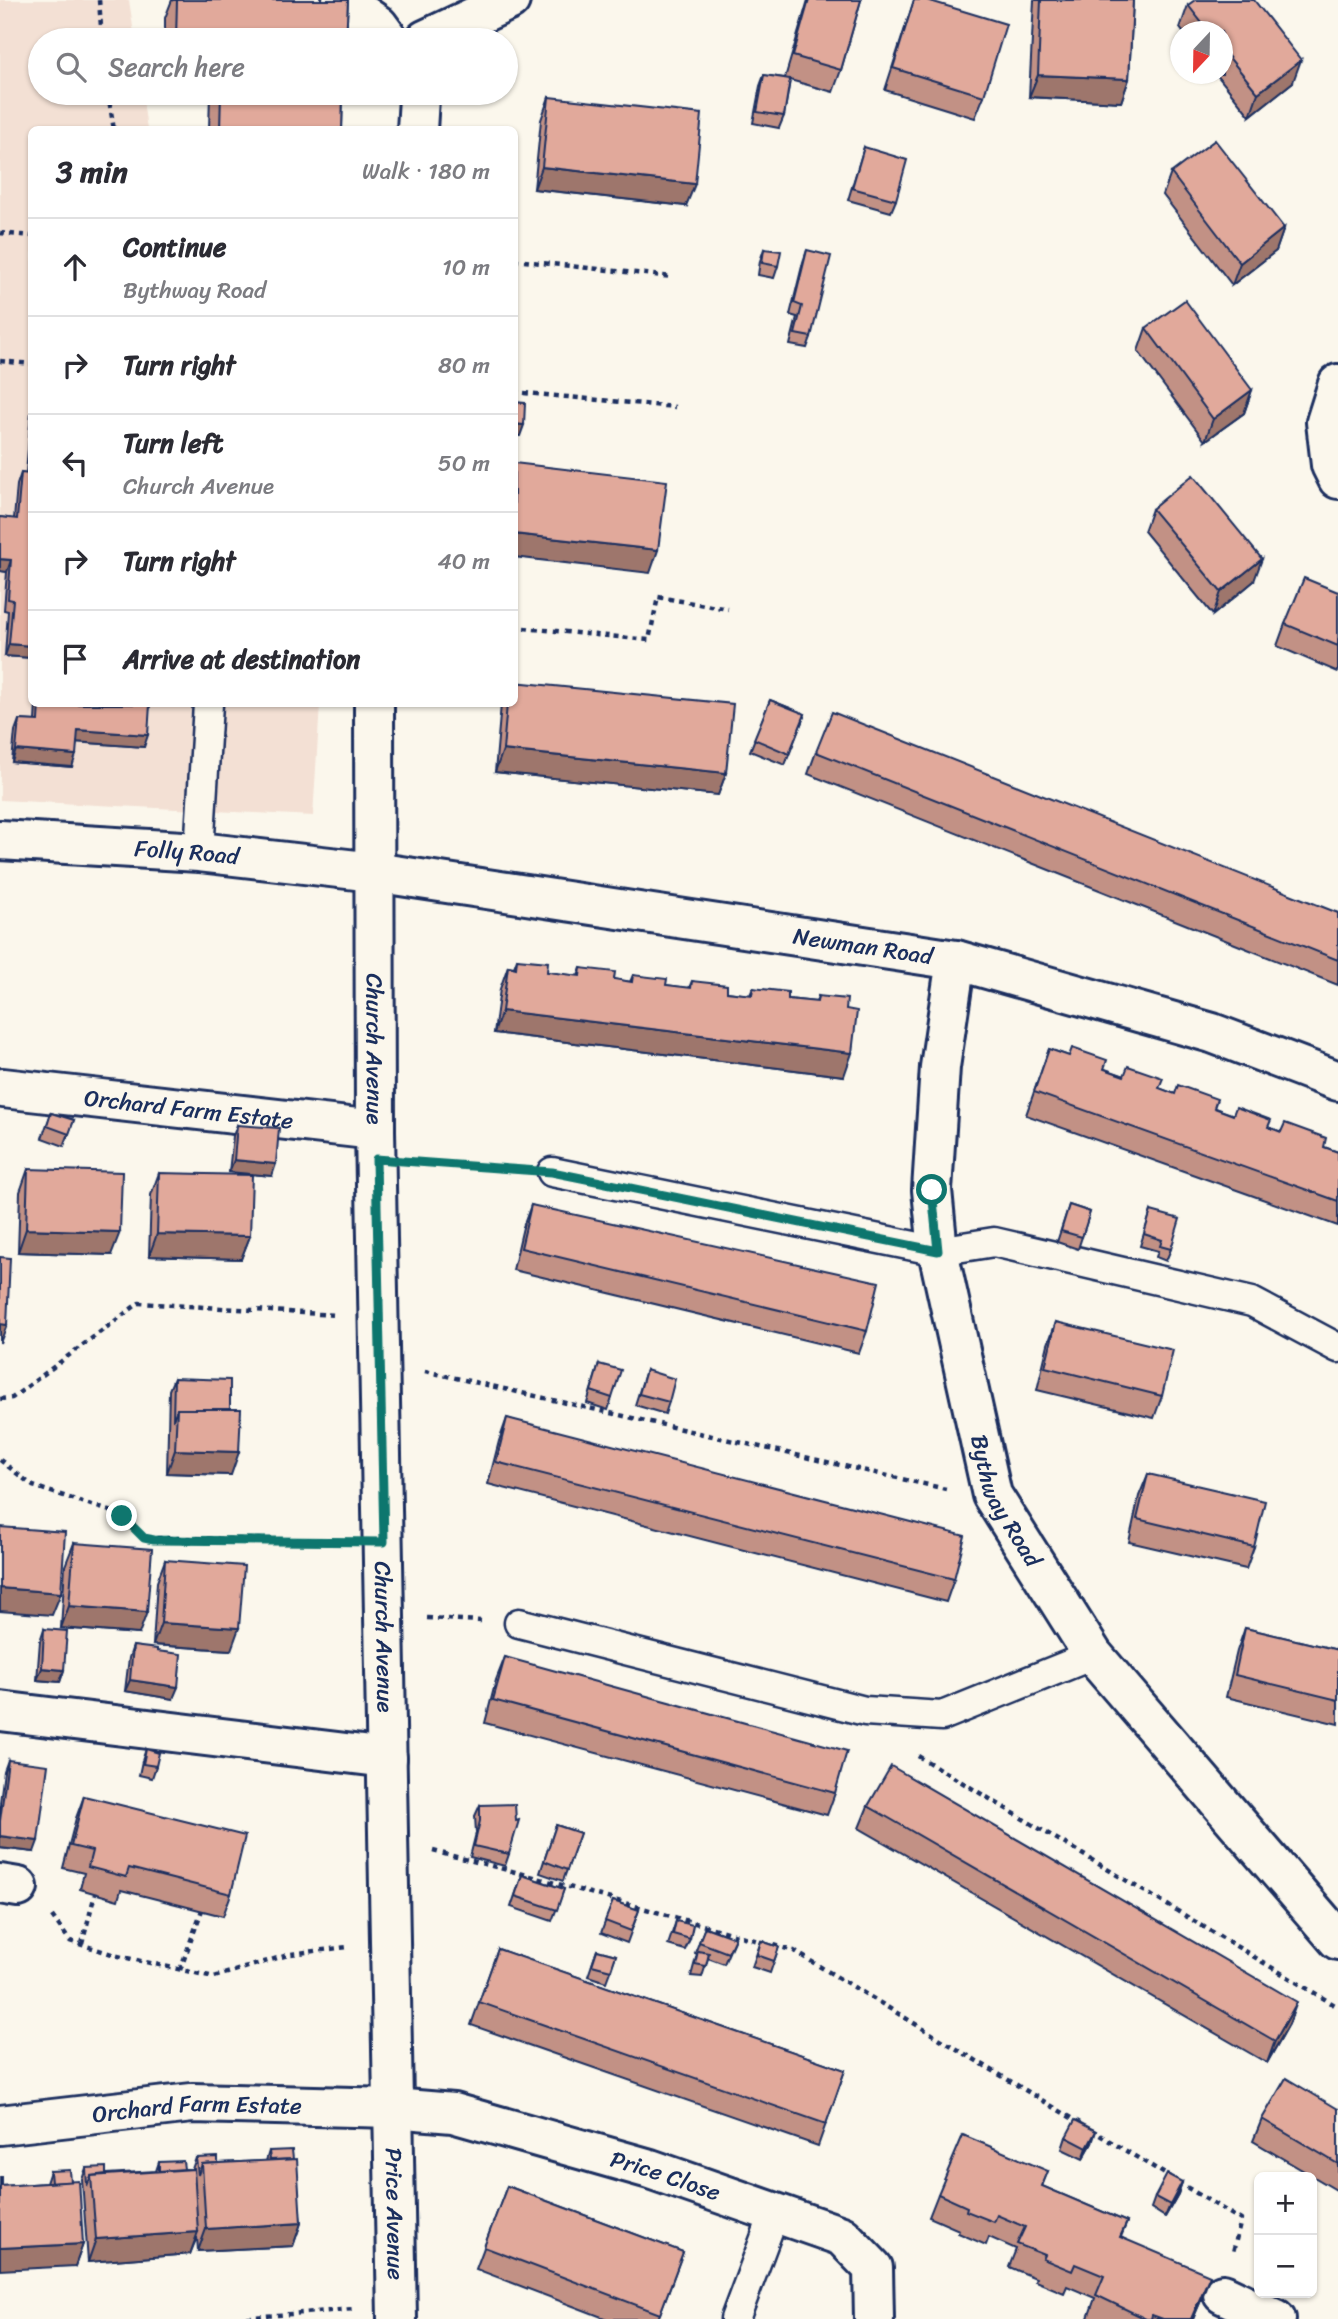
<!DOCTYPE html>
<meta charset="utf-8">
<style>
:root{--surface:#fff;--page:#f7f7f7;--text:#2b2b33;--muted:#7c7c81;--line:#e1e1e2}
body{margin:0;font-family:Sriracha,sans-serif;background:var(--page);color:var(--text)}
.controls{position:absolute;right:21px;bottom:21px;display:grid;overflow:hidden;border-radius:10px;box-shadow:0 2px 5px #0004}
.controls button{width:63px;height:63px;display:grid;place-items:center;padding:0;border:0;border-bottom:2px solid var(--line);background:var(--surface);color:var(--text);font:35px sans-serif}
.compass{position:absolute;left:1170px;top:21px;width:63px;height:63px;border-radius:50%;background:var(--surface);box-shadow:0 2px 5px #0004;rotate:202deg}
.stop{position:absolute;width:21px;height:21px;margin:-16px;border:5px solid #0f766e;border-radius:50%;background:#fff}
.stop.end{background:#0f766e;border-color:#fff;box-shadow:0 2px 7px #0008}
.list{margin:0;padding:0;list-style:none}
h2{display:flex;justify-content:space-between;align-items:center;height:91px;margin:0;padding:0 28px;font-size:30px}
h2 small{font-size:23px;font-weight:400;color:var(--muted)}
.list li{display:grid;grid-template-columns:46px 1fr auto;gap:21px;align-items:center;box-sizing:border-box;height:98px;padding:0 28px;border-top:2px solid var(--line)}
.list b{display:block;font-size:26px;white-space:nowrap}
.list p{margin:0;font-size:23px;white-space:nowrap;color:var(--muted)}
.list em{font-size:23px;font-style:normal;color:var(--muted)}
.icon{flex:none;width:38px;height:38px;fill:none;stroke:currentColor;stroke-width:2;stroke-linecap:round;stroke-linejoin:round}
.map{position:relative;flex:none;width:1338px;height:2319px;overflow:hidden}
.search{position:absolute;background:var(--surface);box-shadow:0 2px 5px #0004;left:28px;top:28px;width:490px;height:77px;display:flex;align-items:center;gap:18px;box-sizing:border-box;padding:0 24px;border-radius:38px;color:var(--muted);font-size:26px}
.panel{position:absolute;background:var(--surface);box-shadow:0 2px 5px #0004;left:28px;top:126px;width:490px;height:581px;border-radius:10px}
.map>svg:first-child{display:block}
</style>
<div class="map">
<svg width="1338" height="2319" viewBox="0 0 1338 2319">
<rect width="100%" height="100%" fill="#fbf7ec"/>
<filter id="ink" filterUnits="userSpaceOnUse"><feTurbulence type="fractalNoise" baseFrequency=".0143" numOctaves="2"/><feDisplacementMap in="SourceGraphic" scale="14" xChannelSelector="R" yChannelSelector="G"/><feConvolveMatrix kernelMatrix="1 2 1 2 8 2 1 2 1" color-interpolation-filters="sRGB"/></filter>
<g filter="url(#ink)">
<path fill="#f3e0d4" d="M0,0H129L135,40H40V93H142L147,129L32,130V704H320L313,816L0,800Z"/>
<g fill="none" stroke-linecap="round" stroke-linejoin="round">
<g stroke="#1b2f5e" stroke-width="33">
<g id="service">
<path d="M199,852L208,704"/>
<path d="M552,1172L938,1251L994,1242L1252,1302L1338,1348"/>
<path d="M519,1623L865,1711L942,1716L1093,1655"/>
<path d="M735,2319L775,2212"/>
</g>
</g>
<g stroke="#1b2f5e" stroke-width="44">
<g id="minor">
<path d="M342,0L378,25L389,40"/>
<path d="M425,40L510,0"/>
<path d="M416,93L419,98L417,130"/>
<path d="M1338,384L1326,422L1331,465L1338,479"/>
<path id="s1" d="M374,704L375,1130L397,2319"/>
<path id="s2" d="M0,840L199,852L374,872L956,960L1212,1033L1338,1081"/>
<path id="s3" d="M956,960L940,1067L932,1190L938,1251L992,1495L1093,1655L1338,1940"/>
<path id="s4" d="M3,1088L375,1130"/>
<path d="M0,1711L387,1758"/>
<path d="M0,1884L18,1887"/>
<path id="s5" d="M0,2125L192,2103L393,2108L453,2113L650,2169L842,2236L873,2268L874,2319"/>
<path d="M1223,2294L1276,2319"/>
</g>
</g>
<g stroke="#1b2f5e" stroke-width="4.5" stroke-dasharray="5 5" stroke-linecap="butt">
<path d="M99,0L102,40"/>
<path d="M108,93L114,130"/>
<path d="M0,233L32,236"/>
<path d="M514,260L673,277"/>
<path d="M0,361L32,364"/>
<path d="M514,392L675,407"/>
<path d="M514,627L649,640L658,597L728,609"/>
<path d="M421,1162L513,1169"/>
<path d="M425,1371L946,1489"/>
<path d="M0,1399L12,1398L139,1303L336,1315"/>
<path d="M0,1460L33,1486L122,1515L144,1538L340,1541"/>
<path d="M427,1618L481,1621"/>
<path d="M918,1756L1338,2007"/>
<path d="M433,1851L527,1875L765,1943"/>
<path d="M52,1916L70,1941L118,1956L214,1977L291,1954L347,1947"/>
<path d="M82,1944L95,1894"/>
<path d="M774,1945L794,1951L1080,2123"/>
<path d="M180,1970L202,1910"/>
<path d="M1091,2130L1170,2177"/>
<path d="M1178,2182L1241,2220L1233,2252"/>
<path d="M227,2319L354,2309"/>
</g>
<use href="#service" stroke="#fbf7ec" stroke-width="28"/>
<use href="#minor" stroke="#fbf7ec" stroke-width="38"/>
</g>
<g fill="#c29185" stroke="#1b2f5e" stroke-width="2">
<path d="M172,0H348L346,40H165V18Z"/>
<path d="M808,0H861L841,70L833,92L790,80L784,116L779,128L753,123L760,86L764,75L785,78Z"/>
<path d="M914,0L984,96L975,118L885,90Z"/>
<path d="M1034,0H1133L1129,79L1121,102L1029,97Z"/>
<path d="M1188,5L1293,82L1250,116L1216,74H1222V32H1183L1180,28Z"/>
<path d="M210,93H343L342,130H209Z"/>
<path d="M549,97L686,206L534,189L541,120Z"/>
<path d="M864,147L896,200L891,212L848,200Z"/>
<path d="M1171,173L1284,228L1276,251L1232,285L1163,195Z"/>
<path d="M764,249L778,266L774,278L758,275L760,261Z"/>
<path d="M807,250L811,337L807,348L790,345L797,317L790,315L803,262Z"/>
<path d="M1146,328L1252,390L1244,413L1205,441L1138,351Z"/>
<path d="M32,400V658L5,656L8,611L4,610L7,572L0,571V517L14,519L17,485L21,473L26,474Z"/>
<path d="M1152,509L1254,581L1213,615L1144,531Z"/>
<path d="M1338,592V672L1277,646L1285,624Z"/>
<path d="M770,700L805,714L785,765L750,751Z"/>
<path d="M36,704H150L144,747L77,742L72,767L12,762L15,731L19,720L35,721Z"/>
<path d="M501,704H514L726,773L718,795L495,772Z"/>
<path d="M816,752L1338,913V985L808,774Z"/>
<path d="M517,959L547,972L578,976L581,968L614,979L630,982L633,975L666,985L689,988L692,981L727,992L750,995L753,988L788,999L816,1002L818,996L846,1009L844,1076L494,1033L500,989L508,966L514,967Z"/>
<path d="M1049,1049L1338,1152V1226L1026,1115Z"/>
<path d="M51,1113L74,1120L64,1146L42,1138Z"/>
<path d="M237,1125L272,1176L229,1172L233,1136Z"/>
<path d="M28,1169L111,1255L18,1252L20,1192Z"/>
<path d="M159,1173L250,1236L241,1259L149,1256L151,1195Z"/>
<path d="M531,1205L867,1331L859,1353L513,1270L523,1227Z"/>
<path d="M1069,1205L1090,1212L1078,1249L1057,1242Z"/>
<path d="M1151,1211L1171,1249L1166,1261L1156,1257L1158,1251L1140,1246Z"/>
<path d="M1056,1322L1162,1396L1154,1418L1037,1390L1048,1344Z"/>
<path d="M599,1364L612,1398L608,1410L587,1403Z"/>
<path d="M646,1370L669,1402L665,1414L635,1405Z"/>
<path d="M174,1378L230,1409L231,1475L167,1473L169,1390Z"/>
<path d="M507,1418L954,1579L946,1602L488,1484L499,1441Z"/>
<path d="M1148,1474L1254,1547L1246,1569L1129,1542L1139,1496Z"/>
<path d="M74,1543L139,1634L61,1628L65,1566Z"/>
<path d="M165,1560L231,1650L153,1645L157,1582Z"/>
<path d="M1245,1628L1338,1650V1724L1226,1697L1237,1651Z"/>
<path d="M44,1629L64,1670L60,1682L37,1680L40,1641Z"/>
<path d="M133,1646L157,1651L173,1699L125,1691L129,1658Z"/>
<path d="M505,1657L835,1793L827,1815L485,1723L496,1680Z"/>
<path d="M146,1749L156,1766L152,1778L139,1775L142,1761Z"/>
<path d="M8,1760L34,1852L0,1848V1802L4,1771Z"/>
<path d="M84,1796L231,1894L223,1916L121,1890L118,1900L80,1889L84,1873L63,1868L76,1818Z"/>
<path d="M480,1805L509,1854L505,1866L470,1857L476,1833L475,1816Z"/>
<path d="M868,1806L1289,2024L1267,2063L859,1828Z"/>
<path d="M556,1825L580,1833L563,1881L540,1873Z"/>
<path d="M522,1875L564,1889L552,1921L511,1907Z"/>
<path d="M613,1901L639,1910L627,1943L601,1933Z"/>
<path d="M676,1921L690,1939L685,1950L668,1945Z"/>
<path d="M705,1927L735,1938L724,1964L708,1958L702,1977L691,1976L697,1954L695,1953Z"/>
<path d="M761,1941L779,1947L770,1973L752,1967Z"/>
<path d="M498,1949L845,2070L818,2146L471,2025Z"/>
<path d="M597,1950L616,1955L606,1982L588,1976Z"/>
<path d="M1338,2109V2191L1253,2141L1262,2119Z"/>
<path d="M1066,2137L1092,2143L1083,2159L1062,2149Z"/>
<path d="M269,2151L293,2159L301,2223L293,2246L198,2251L197,2237L190,2254L88,2262L82,2180L86,2168L106,2174L156,2171L159,2162L184,2169H192L196,2158L218,2163L266,2161Z"/>
<path d="M50,2171L71,2182L83,2244L75,2266L2,2186L46,2183Z"/>
<path d="M1048,2171L1042,2186L1127,2222L1121,2237L1202,2298L1193,2319H1090L1088,2318L1095,2298L1067,2286L1064,2293L1035,2281L1036,2278L1009,2267L1016,2249L989,2237L986,2245L958,2233L959,2230L929,2217L938,2194Z"/>
<path d="M1182,2182L1178,2194L1165,2217L1151,2208L1155,2197Z"/>
<path d="M507,2186L683,2252L658,2319H607L476,2269Z"/>
</g>
<g fill="#9e766c" stroke="#1b2f5e" stroke-width="2">
<path d="M1301,60L1293,82L1250,116L1258,93Z"/>
<path d="M1038,75L1129,79L1121,102L1029,97Z"/>
<path d="M542,167L695,184L686,206L534,189Z"/>
<path d="M1284,228L1276,251L1232,285L1240,263Z"/>
<path d="M1252,390L1244,413L1205,441L1213,419Z"/>
<path d="M514,424L524,425L520,436H514Z"/>
<path d="M514,534L658,550L650,573L514,557Z"/>
<path d="M0,559L11,560L7,572L0,571Z"/>
<path d="M1262,559L1254,581L1213,615L1221,592Z"/>
<path d="M9,644L32,646V658L5,656Z"/>
<path d="M78,730L148,735L144,747L74,742Z"/>
<path d="M16,750L76,755L72,767L12,762Z"/>
<path d="M503,750L726,773L718,795L495,772Z"/>
<path d="M502,1011L852,1053L844,1076L494,1033Z"/>
<path d="M234,1160L276,1164L272,1176L229,1172Z"/>
<path d="M26,1229L120,1232L111,1255L18,1252Z"/>
<path d="M157,1234L250,1236L241,1259L149,1256Z"/>
<path d="M0,1324L7,1325L0,1343Z"/>
<path d="M175,1450L239,1452L231,1475L167,1473Z"/>
<path d="M0,1588L61,1593L52,1615L0,1611Z"/>
<path d="M69,1606L147,1612L139,1634L61,1628Z"/>
<path d="M161,1623L239,1628L231,1650L153,1645Z"/>
<path d="M42,1668L64,1670L60,1682L37,1680Z"/>
<path d="M130,1680L178,1687L173,1699L125,1691Z"/>
<path d="M0,1836L38,1841L34,1852L0,1848Z"/>
<path d="M1297,2002L1289,2024L1267,2063L1275,2041Z"/>
<path d="M1096,2131L1092,2143L1083,2159L1087,2148Z"/>
<path d="M1182,2182L1178,2194L1165,2217L1170,2205Z"/>
<path d="M301,2223L293,2246L198,2251L206,2229Z"/>
<path d="M198,2232L190,2254L88,2262L96,2239Z"/>
<path d="M83,2244L75,2266L0,2270V2248Z"/>
<path d="M1210,2275L1202,2298L1193,2319H1191Z"/>
</g>
<g fill="#e1a99b" stroke="#1b2f5e" stroke-width="2">
<path d="M177,0H348L346,40H176Z"/>
<path d="M809,0H861L841,70L793,56Z"/>
<path d="M914,0H927L1006,24L984,96L893,68Z"/>
<path d="M1041,0H1133L1129,79L1038,75Z"/>
<path d="M1195,0H1254L1301,60L1258,93L1222,49V32H1209L1188,5Z"/>
<path d="M764,75L790,79L784,116L757,112Z"/>
<path d="M221,93H343L342,130H220Z"/>
<path d="M549,97L702,114L695,184L542,167Z"/>
<path d="M1215,140L1284,228L1240,263L1171,173Z"/>
<path d="M864,147L907,160L896,200L852,188Z"/>
<path d="M764,249L781,251L778,266L762,263Z"/>
<path d="M807,250L831,256L811,337L795,334L802,306L794,303Z"/>
<path d="M1185,300L1252,390L1213,419L1146,328Z"/>
<path d="M514,402L525,403L524,425L514,424Z"/>
<path d="M32,445V646L9,644L13,600L8,599L11,560L0,559V517L17,519L21,473L29,474Z"/>
<path d="M514,463L667,481L658,550L514,534Z"/>
<path d="M1193,475L1262,559L1221,592L1152,509Z"/>
<path d="M1304,578L1338,592V646L1285,624Z"/>
<path d="M514,682L733,704L726,773L503,750L507,704H514Z"/>
<path d="M770,700L805,714L789,754L754,739Z"/>
<path d="M39,704H150L148,735L78,730L76,755L16,750L19,720L38,721Z"/>
<path d="M832,712L1338,913V960L816,752Z"/>
<path d="M517,959L548,962L547,972L580,976L581,968L615,972L614,979L632,982L633,975L667,979L666,985L691,988L692,981L727,985V992L752,995L753,988L788,992V999L817,1002L818,996L847,999L846,1009L857,1011L852,1053L502,1011L508,966L516,968Z"/>
<path d="M1072,1048L1107,1060L1104,1069L1124,1076L1128,1066L1163,1078L1159,1088L1175,1094L1178,1085L1217,1099L1214,1108L1233,1115L1236,1107L1271,1120L1268,1127L1281,1132L1285,1123L1326,1138L1324,1147L1338,1152V1201L1034,1092L1049,1049L1069,1056Z"/>
<path d="M51,1113L74,1120L69,1134L47,1126Z"/>
<path d="M237,1125L279,1128L276,1164L234,1160Z"/>
<path d="M28,1169L122,1172L120,1232L26,1229Z"/>
<path d="M159,1173L252,1175L250,1236L157,1234Z"/>
<path d="M531,1205L879,1282L867,1331L521,1248Z"/>
<path d="M1069,1205L1090,1212L1082,1237L1061,1231Z"/>
<path d="M1151,1211L1180,1219L1171,1249L1160,1246L1162,1240L1144,1234Z"/>
<path d="M0,1257L10,1258L7,1325L0,1324Z"/>
<path d="M1056,1322L1173,1350L1162,1396L1045,1367Z"/>
<path d="M599,1364L621,1370L612,1398L591,1391Z"/>
<path d="M646,1370L675,1379L669,1402L639,1394Z"/>
<path d="M174,1378L230,1380V1409H177L173,1420Z"/>
<path d="M177,1409H241L239,1452L175,1450Z"/>
<path d="M507,1418L965,1536L954,1579L496,1462Z"/>
<path d="M1148,1474L1265,1501L1254,1547L1137,1519Z"/>
<path d="M0,1527L65,1532L61,1593L0,1588Z"/>
<path d="M74,1543L152,1549L147,1612L69,1606Z"/>
<path d="M165,1560L244,1566L239,1628L161,1623Z"/>
<path d="M1245,1628L1338,1650V1700L1235,1675Z"/>
<path d="M44,1629L67,1631L64,1670L42,1668Z"/>
<path d="M133,1646L157,1649V1651L181,1654L178,1687L130,1680Z"/>
<path d="M505,1657L847,1751L835,1793L493,1700Z"/>
<path d="M146,1749L159,1753L156,1766L143,1764Z"/>
<path d="M8,1760L48,1765L38,1841L0,1836V1821Z"/>
<path d="M891,1766L1297,2002L1275,2041L868,1806Z"/>
<path d="M84,1796L245,1836L231,1894L129,1868L126,1877L88,1867L92,1851L71,1846Z"/>
<path d="M515,1804L516,1821L519,1820L509,1854L474,1846L480,1821V1805Z"/>
<path d="M556,1825L580,1833L567,1870L544,1861Z"/>
<path d="M522,1875L564,1889L557,1910L515,1896Z"/>
<path d="M613,1901L639,1910L631,1931L605,1921Z"/>
<path d="M676,1921L693,1925L690,1939L673,1934Z"/>
<path d="M705,1927L735,1938L728,1953L699,1942Z"/>
<path d="M761,1941L779,1947L774,1961L757,1955Z"/>
<path d="M498,1949L845,2070L826,2124L479,2002Z"/>
<path d="M597,1950L616,1955L611,1970L592,1965Z"/>
<path d="M698,1951L709,1953L706,1966L695,1964Z"/>
<path d="M1286,2078L1338,2109V2164L1262,2119Z"/>
<path d="M1075,2120L1096,2131L1087,2148L1066,2137Z"/>
<path d="M963,2135L1048,2171L1042,2186L1127,2222L1120,2237L1210,2275L1191,2319H1163L1152,2315L1151,2319H1146L1096,2295L1104,2276L1075,2264L1072,2271L1043,2259L1045,2255L1017,2244L1025,2227L997,2215L994,2222L966,2211L967,2207L938,2194Z"/>
<path d="M292,2150L293,2159L270,2160L269,2151Z"/>
<path d="M218,2157V2163L202,2164L198,2175L196,2158Z"/>
<path d="M297,2159L301,2223L206,2229L202,2164Z"/>
<path d="M183,2161L184,2169L159,2171V2162Z"/>
<path d="M106,2167V2174L91,2176L87,2186L86,2168Z"/>
<path d="M194,2169L198,2232L96,2239L91,2176Z"/>
<path d="M70,2170L71,2182L51,2183L50,2171Z"/>
<path d="M1167,2174L1182,2182L1170,2205L1155,2197Z"/>
<rect x="0" y="2177" width="2" height="9"/>
<path d="M79,2181L83,2244L0,2248V2186Z"/>
<path d="M507,2186L683,2252L660,2314L484,2247Z"/>
</g>
</g>
<g fill="none" stroke-linecap="round" stroke-linejoin="round" filter="url(#ink)">
<path stroke="#0f766e" stroke-width="9" d="M122,1516L144,1538L154,1540L384,1542L376,1159L552,1172L938,1251L932,1190"/>
</g>
<g text-anchor="middle" dominant-baseline="central" stroke-width="7" stroke-linejoin="round" paint-order="stroke">
<g font-size="23" fill="#1b2f5e" stroke="#fbf7ec">
<text stroke="none"><textPath href="#s2" startOffset="187">Folly Road</textPath></text>
<text stroke="none"><textPath href="#s2" startOffset="870">Newman Road</textPath></text>
<text stroke="none"><textPath href="#s1" startOffset="345">Church Avenue</textPath></text>
<text stroke="none"><textPath href="#s4" startOffset="187">Orchard Farm Estate</textPath></text>
<text stroke="none"><textPath href="#s3" startOffset="553">Bythway Road</textPath></text>
<text stroke="none"><textPath href="#s1" startOffset="933">Church Avenue</textPath></text>
<text stroke="none"><textPath href="#s5" startOffset="198">Orchard Farm Estate</textPath></text>
<text stroke="none"><textPath href="#s5" startOffset="676">Price Close</textPath></text>
<text stroke="none"><textPath href="#s1" startOffset="1510">Price Avenue</textPath></text>
</g>
</g>
</svg>
<div class="controls">
<button>+</button>
<button>−</button>
</div>
<svg class="compass" viewBox="-18 -18 36 36"><path d="M0-13l5 13h-10z" fill="#e53935"/><path d="M0 13l5-13h-10z" fill="#7c7c81"/></svg>
<div class="stop" style="left:932px;top:1190px"></div>
<div class="stop end" style="left:122px;top:1516px"></div>
<div class="search"><svg class="icon" aria-label="search" viewBox="0 0 24 24"><circle cx="10" cy="10" r="6"/><path d="M15 15l6 6"/></svg>Search here</div>
<section class="panel">
<h2>3 min<small>Walk · 180 m</small></h2>
<ul class="list">
<li><svg class="icon" aria-label="ahead" viewBox="0 0 24 24"><path d="M12 20V5M6 11l6-6 6 6"/></svg><div><b>Continue</b><p>Bythway Road</p></div><em>10 m</em></li>
<li><svg class="icon" aria-label="right" viewBox="0 0 24 24"><path d="M7 20v-9h11M14 6l5 5-5 5"/></svg><div><b>Turn right</b></div><em>80 m</em></li>
<li><svg class="icon" aria-label="left" viewBox="0 0 24 24"><path d="M17 20v-9H6M10 6l-5 5 5 5"/></svg><div><b>Turn left</b><p>Church Avenue</p></div><em>50 m</em></li>
<li><svg class="icon" aria-label="right" viewBox="0 0 24 24"><path d="M7 20v-9h11M14 6l5 5-5 5"/></svg><div><b>Turn right</b></div><em>40 m</em></li>
<li><svg class="icon" aria-label="arrive" viewBox="0 0 24 24"><path d="M6 21V4h12l-3 4 3 4H6"/></svg><div><b>Arrive at destination</b></div></li>
</ul>
</section>
</div>
